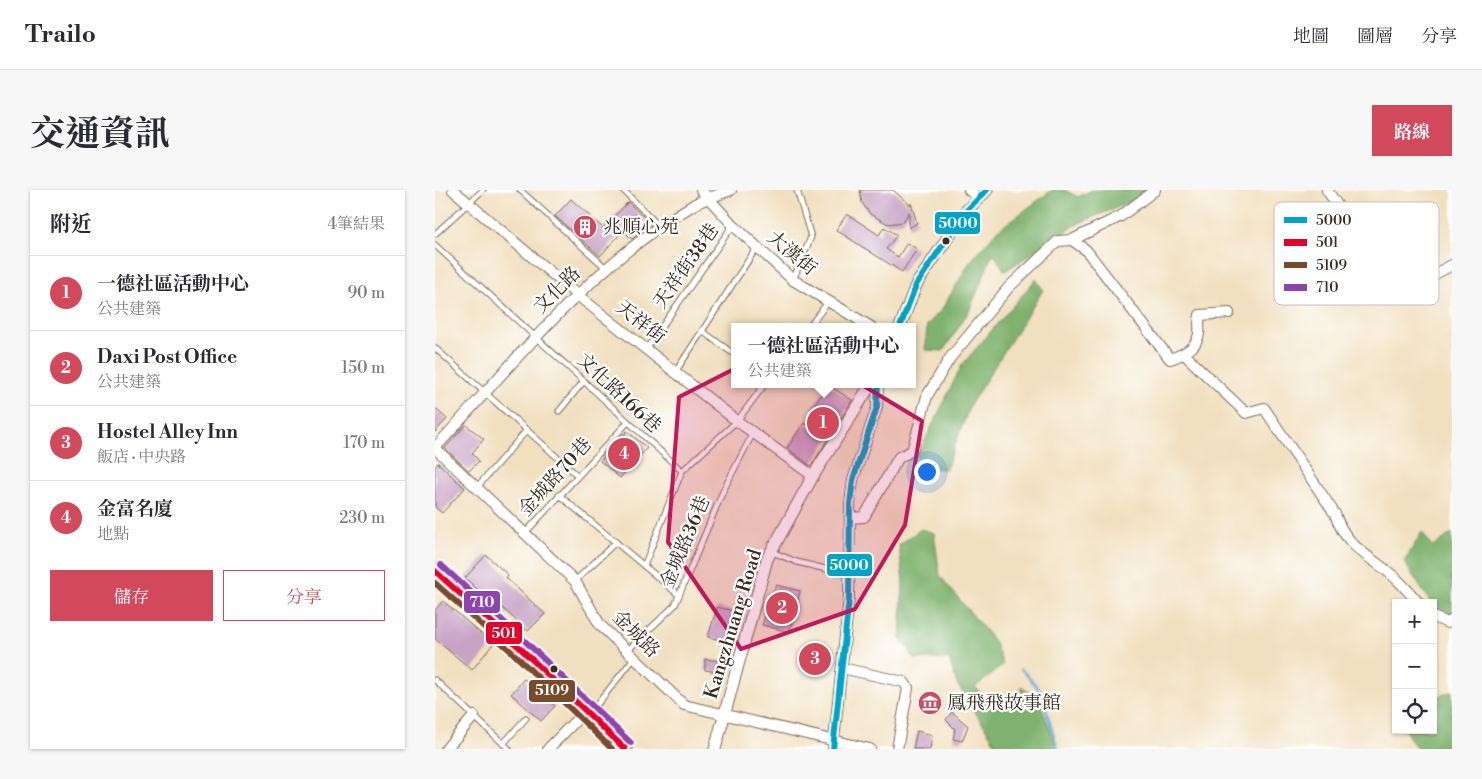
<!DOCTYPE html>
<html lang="zh-TW">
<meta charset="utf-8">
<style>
:root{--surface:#fff;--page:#f7f7f7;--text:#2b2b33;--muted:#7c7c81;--line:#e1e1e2;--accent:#d1495b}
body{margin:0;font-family:"Libre Bodoni","Noto Serif TC",serif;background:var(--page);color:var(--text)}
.controls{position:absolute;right:15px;bottom:15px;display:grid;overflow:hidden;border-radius:0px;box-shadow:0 1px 4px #0004}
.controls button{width:45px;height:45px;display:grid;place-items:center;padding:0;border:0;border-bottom:1px solid var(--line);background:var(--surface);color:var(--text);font:25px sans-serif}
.you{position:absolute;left:491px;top:281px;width:18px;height:18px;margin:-12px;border:4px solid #fff;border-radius:50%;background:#1a73e8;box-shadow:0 0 0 8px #1a73e833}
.badge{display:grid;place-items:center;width:32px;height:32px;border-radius:50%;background:var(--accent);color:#fff;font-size:16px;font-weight:700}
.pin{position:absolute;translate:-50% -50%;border:2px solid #fff;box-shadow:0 1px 5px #0006}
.popup{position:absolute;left:296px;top:133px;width:185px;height:65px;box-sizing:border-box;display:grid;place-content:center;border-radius:0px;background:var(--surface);filter:drop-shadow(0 1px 4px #0005);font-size:16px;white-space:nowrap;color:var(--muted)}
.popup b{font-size:19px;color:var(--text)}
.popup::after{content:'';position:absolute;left:50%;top:100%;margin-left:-10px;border:10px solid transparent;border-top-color:var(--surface)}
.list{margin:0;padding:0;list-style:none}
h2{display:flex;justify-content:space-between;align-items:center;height:65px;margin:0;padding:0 20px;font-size:21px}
h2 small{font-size:16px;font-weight:400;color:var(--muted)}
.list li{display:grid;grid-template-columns:32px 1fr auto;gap:15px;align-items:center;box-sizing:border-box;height:75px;padding:0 20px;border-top:1px solid var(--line)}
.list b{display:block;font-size:19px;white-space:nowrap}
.list p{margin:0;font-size:16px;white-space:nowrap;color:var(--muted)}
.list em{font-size:16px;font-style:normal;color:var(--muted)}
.actions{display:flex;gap:10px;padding:15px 20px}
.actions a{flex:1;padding:11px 0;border:1px solid var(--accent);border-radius:0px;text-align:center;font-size:18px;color:var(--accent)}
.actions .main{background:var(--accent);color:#fff}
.icon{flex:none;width:28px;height:28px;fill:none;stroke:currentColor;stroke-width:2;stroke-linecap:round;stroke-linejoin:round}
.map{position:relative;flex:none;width:1017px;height:559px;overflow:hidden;border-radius:0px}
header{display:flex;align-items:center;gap:30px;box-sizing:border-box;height:70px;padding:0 25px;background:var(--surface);border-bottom:1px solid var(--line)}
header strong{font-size:24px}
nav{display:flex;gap:28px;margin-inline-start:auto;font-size:18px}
.intro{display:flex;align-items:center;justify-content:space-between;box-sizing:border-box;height:120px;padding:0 30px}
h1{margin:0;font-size:35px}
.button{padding:12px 22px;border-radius:0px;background:var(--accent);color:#fff;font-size:18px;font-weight:700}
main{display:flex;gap:30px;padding:0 30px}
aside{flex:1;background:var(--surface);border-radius:0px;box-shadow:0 1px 4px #0004}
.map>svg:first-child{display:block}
</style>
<header>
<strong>Trailo</strong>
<nav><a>地圖</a><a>圖層</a><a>分享</a></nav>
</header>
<div class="intro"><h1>交通資訊</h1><a class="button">路線</a></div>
<main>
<aside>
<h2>附近<small>4筆結果</small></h2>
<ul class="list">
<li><span class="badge">1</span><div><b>一德社區活動中心</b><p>公共建築</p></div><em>90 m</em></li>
<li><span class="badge">2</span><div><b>Daxi Post Office</b><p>公共建築</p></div><em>150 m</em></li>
<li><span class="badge">3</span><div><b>Hostel Alley Inn</b><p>飯店 · 中央路</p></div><em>170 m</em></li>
<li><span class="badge">4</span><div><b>金富名廈</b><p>地點</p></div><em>230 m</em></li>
</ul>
<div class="actions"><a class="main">儲存</a><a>分享</a></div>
</aside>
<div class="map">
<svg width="1017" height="559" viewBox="0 0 1017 559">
<rect width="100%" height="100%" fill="#fff"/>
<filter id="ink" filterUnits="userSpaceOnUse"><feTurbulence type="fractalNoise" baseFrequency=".02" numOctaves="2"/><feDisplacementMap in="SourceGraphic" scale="10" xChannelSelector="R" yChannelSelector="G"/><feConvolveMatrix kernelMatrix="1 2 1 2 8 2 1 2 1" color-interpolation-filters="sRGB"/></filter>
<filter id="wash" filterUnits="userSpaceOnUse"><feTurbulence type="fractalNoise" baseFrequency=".0096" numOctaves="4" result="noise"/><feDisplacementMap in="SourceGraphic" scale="20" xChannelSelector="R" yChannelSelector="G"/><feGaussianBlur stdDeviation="1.12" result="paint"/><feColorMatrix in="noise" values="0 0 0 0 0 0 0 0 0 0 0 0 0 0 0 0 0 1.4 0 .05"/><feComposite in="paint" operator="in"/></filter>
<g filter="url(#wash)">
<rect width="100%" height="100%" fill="#f1e0c0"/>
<g fill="#7fb26e" stroke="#5d6e46">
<path d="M617,0H630L643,7L657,0H716L707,7L642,34L570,81L558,63L534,121L508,161L490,160L492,135L507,119L535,72L562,41Z"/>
<path d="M601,89L608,100L535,215L511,279L477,277L527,175Z"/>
<path d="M486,339L499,343L505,386L559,451L568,475L540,497L557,516L588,514L586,496L604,510L622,559H564L522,494L514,469H480L465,448L468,392L464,355Z"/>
<path d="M987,342L998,357L1017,343V431L1003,423L998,413H996L969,372Z"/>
<path d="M1017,501V559H982L970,540H998V509Z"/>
</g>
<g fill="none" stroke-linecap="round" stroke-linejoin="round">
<path stroke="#5aacd5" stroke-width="2.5" d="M586,479L605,500L623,559"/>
</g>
<g id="blocks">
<g fill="#c7a3c4">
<path d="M425,0H458L475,15L476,13L482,33L474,38V22L468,32L453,34L435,24L427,13Z"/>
<path d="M136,9L168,38L193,12L216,34L197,49L188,41L165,66L120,26Z"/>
<path d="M412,24L444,45L449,37L462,45L451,59L463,67L472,53L482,59L467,82L401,40Z"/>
<path d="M393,195L417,210L403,233L378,217Z"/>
<path d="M0,218L12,229L0,242Z"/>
<path d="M369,233L393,249L376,276L352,258Z"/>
<path d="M31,235L49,249L37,263L44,271L34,281L10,258Z"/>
<path d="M192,241L212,258L185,288L165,271Z"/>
<path d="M3,273L30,298L7,323L0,317V277Z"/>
<path d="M51,365L73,385L71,388L110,424L93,441L54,406L52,408L30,388Z"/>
<path d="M341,395L365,401L354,442L327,435Z"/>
<path d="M8,411L58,454L37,480L0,449V420Z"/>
<path d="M282,417L307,423L298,453L273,447Z"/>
<path d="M270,469L291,472L288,483L270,480Z"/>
<path d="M89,489L120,516L106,531L76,504Z"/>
<path d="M489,506L504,509L502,521L486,518Z"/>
<path d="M517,522L533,536L527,551L518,549L520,539L511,530Z"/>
<path d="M482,541L497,545L495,559H478Z"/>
</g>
</g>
</g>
<g filter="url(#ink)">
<use href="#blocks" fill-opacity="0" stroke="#7b6a57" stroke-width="1"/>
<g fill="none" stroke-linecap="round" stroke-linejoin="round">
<g stroke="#7b6a57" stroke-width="7">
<g id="service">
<path d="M85,0L171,78"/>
<path d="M188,0L225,37"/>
<path d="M0,44L48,0"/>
<path d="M0,55L247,281"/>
<path d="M358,90L376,47L362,0"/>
<path d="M374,137L393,112"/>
<path d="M267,141L296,162"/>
<path d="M0,158L142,285"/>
<path d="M212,158L298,35"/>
<path d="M241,181L322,57"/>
<path d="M124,221L149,191"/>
<path d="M42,297L92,240"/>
<path d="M124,305L244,405"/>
<path d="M91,342L193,232"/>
<path d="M337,362L362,372L415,385"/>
<path d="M209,376L247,281L302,231L330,194"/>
<path d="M140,391L181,352"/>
<path d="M193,460L240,415L289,299L318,243"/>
<path d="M0,490L74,559"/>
<path d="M156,522L200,467"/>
<path d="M68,554L91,528"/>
</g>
</g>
<g stroke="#7b6a57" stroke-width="12">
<g id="minor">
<path d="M18,0L141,104L302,231L378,286"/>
<path d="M266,0L298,35L358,90L436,137"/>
<path d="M534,0L544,8"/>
<path d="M892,0C901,14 916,37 933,41L960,97L965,102L1017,75"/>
<path d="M637,50L651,60L735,169C747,165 761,159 764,144C765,138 763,131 765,125L794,123"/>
<path d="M943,62L982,53"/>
<path d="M749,164L811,223L829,218L900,324C911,357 932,364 957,385C967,393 975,404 984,413"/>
<path d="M0,258L140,391L165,435L249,515L435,559"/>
<path d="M0,258C81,170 156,75 260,14C271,8 284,5 296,0"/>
<path d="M415,328L429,327L464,267L477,261L492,206L515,168L574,97L623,51L637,50L686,26L720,0"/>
<path d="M998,427L1013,433L1017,430"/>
<path d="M407,478L469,492L473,498L462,559"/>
<path d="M11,559L39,526"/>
<path d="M113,559L150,521"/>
<path d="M398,559L414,408L415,314L418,290L442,217L443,194"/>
</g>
</g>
<g stroke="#7b6a57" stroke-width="13">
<g id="tertiary">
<path d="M465,137L481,95L530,22L552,0"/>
<path d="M280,559L332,369L378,286L436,194"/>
</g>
</g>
<g stroke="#7b6a57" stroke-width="17">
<path id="primary" d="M0,381L84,457L190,559"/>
</g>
<use href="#service" stroke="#fff" stroke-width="5"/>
<use href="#minor" stroke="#fff" stroke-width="10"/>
<use href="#tertiary" stroke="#fff" stroke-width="11"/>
<use href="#primary" stroke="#f5bf86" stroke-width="15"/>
<g stroke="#fff" stroke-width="10">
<g id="bus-1">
<path d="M465,137L481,95L530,22L552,0"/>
<path d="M398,559L414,408L415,314L418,290L442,217L443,194"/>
</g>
</g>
<g stroke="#fff" stroke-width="10">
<path id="bus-2" d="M0,381L84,457L190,559"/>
</g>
<g stroke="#fff" stroke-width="10">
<path id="bus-3" d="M0,393L78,463L177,559"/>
</g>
<g stroke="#fff" stroke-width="10">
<path id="bus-4" d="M6,375L90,451L196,553"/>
</g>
<use href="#bus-1" stroke="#03a3c5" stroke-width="6"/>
<use href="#bus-2" stroke="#e4002b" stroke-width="6"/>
<use href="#bus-3" stroke="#7a4b2a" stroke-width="6"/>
<use href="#bus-4" stroke="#8e44ad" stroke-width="6"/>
</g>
</g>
<path fill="#c2185b" fill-opacity="0.2" stroke="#c2185b" stroke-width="4" stroke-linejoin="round" d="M354,151L487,231L470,335L420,419L306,459L233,352L244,207Z"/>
<defs>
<g id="building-disc" transform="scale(1.25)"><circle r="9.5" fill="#d1495b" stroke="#fff"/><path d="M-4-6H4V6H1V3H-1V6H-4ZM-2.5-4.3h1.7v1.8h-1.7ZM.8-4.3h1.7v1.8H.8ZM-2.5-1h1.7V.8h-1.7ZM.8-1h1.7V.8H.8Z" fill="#fff"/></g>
<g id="museum-disc" transform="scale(1.25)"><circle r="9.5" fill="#d1495b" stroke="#fff"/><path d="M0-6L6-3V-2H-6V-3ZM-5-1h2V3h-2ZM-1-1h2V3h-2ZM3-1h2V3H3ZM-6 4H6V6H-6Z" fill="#fff"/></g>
</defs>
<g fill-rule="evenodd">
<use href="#building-disc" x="150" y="37"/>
<use href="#museum-disc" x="495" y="513"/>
</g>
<g fill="#3b2a1e" stroke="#fff" stroke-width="2">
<circle cx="511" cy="51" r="4.5"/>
<circle cx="119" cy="479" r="4.5"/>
</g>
<g text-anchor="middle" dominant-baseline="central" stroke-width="4.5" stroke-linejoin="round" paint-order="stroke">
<g font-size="19" fill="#3b2a1e" stroke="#fff" text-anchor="start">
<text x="168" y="37">兆順心苑</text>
<text x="512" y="513">鳳飛飛故事館</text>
</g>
<g font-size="19" fill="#3b2a1e" stroke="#fff">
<text transform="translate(357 63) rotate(40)">大漢街</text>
<text transform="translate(251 76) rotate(-55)">天祥街38巷</text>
<text transform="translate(122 100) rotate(-45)">文化路</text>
<text transform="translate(206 132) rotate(38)">天祥街</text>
<text transform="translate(184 203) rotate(43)">文化路166巷</text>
<text transform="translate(120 287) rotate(-48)">金城路70巷</text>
<text transform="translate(250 352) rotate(-67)">金城路36巷</text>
<text transform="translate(298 434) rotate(-73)">Kangzhuang Road</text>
<text transform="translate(201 444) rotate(45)">金城路</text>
</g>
</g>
<rect x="839" y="12" width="165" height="103" rx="8" fill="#fff" stroke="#c4bfbc" stroke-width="1"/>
<rect x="849" y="27" width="23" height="6" fill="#03a3c5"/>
<rect x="849" y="49" width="23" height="7" fill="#e4002b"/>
<rect x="849" y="72" width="23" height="6" fill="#7a4b2a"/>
<rect x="849" y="94" width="23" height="7" fill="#8e44ad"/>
<g font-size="14" fill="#3b2a1e">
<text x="881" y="35">5000</text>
<text x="881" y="57">501</text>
<text x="881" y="80">5109</text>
<text x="881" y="102">710</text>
</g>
<g stroke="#fff" stroke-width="2">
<rect x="499" y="21" width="47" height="24" rx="5" fill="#03a3c5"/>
<rect x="391" y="363" width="47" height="24" rx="5" fill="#03a3c5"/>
<rect x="28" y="400" width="38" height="24" rx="5" fill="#8e44ad"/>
<rect x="50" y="431" width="38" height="24" rx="5" fill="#e4002b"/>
<rect x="93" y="489" width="48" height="24" rx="5" fill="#7a4b2a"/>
</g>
<g font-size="14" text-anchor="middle" font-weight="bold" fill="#fff">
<text x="523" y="38">5000</text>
<text x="414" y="380">5000</text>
<text x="47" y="417">710</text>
<text x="69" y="448">501</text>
<text x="117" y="505">5109</text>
</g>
</svg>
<div class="controls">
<button>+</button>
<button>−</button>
<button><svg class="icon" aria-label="locate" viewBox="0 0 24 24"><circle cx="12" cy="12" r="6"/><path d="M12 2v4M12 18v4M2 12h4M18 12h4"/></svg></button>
</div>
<div class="you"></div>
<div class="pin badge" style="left:388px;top:233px">1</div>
<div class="popup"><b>一德社區活動中心</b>公共建築</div>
<div class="pin badge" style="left:347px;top:418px">2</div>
<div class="pin badge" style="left:380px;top:469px">3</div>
<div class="pin badge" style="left:189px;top:264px">4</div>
</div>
</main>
